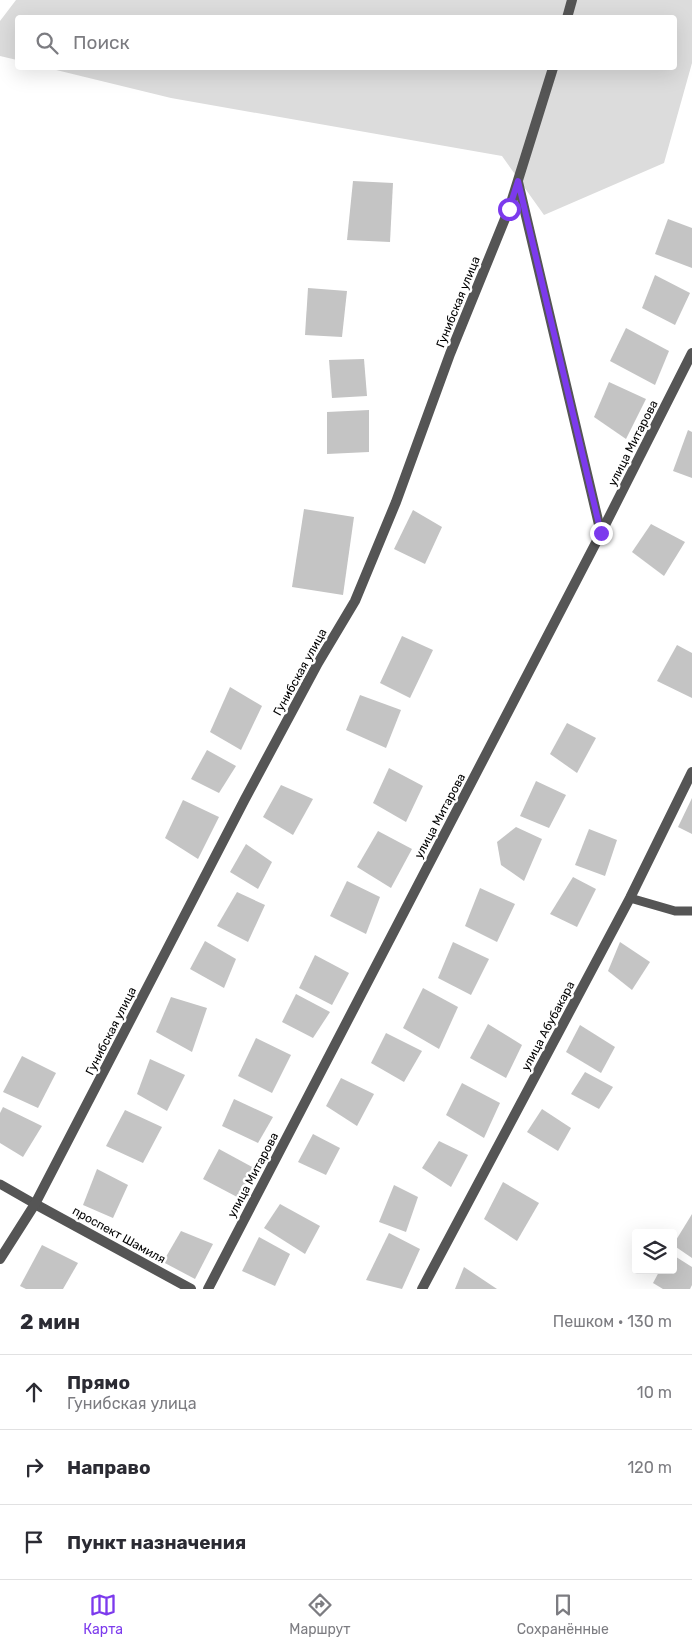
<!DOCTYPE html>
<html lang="ru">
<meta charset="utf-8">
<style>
:root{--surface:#fff;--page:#f7f7f7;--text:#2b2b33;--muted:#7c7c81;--line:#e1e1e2;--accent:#7c3aed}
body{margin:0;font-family:Rubik,sans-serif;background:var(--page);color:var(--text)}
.controls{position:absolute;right:15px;bottom:15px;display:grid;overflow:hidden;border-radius:5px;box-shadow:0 5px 20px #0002}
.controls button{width:45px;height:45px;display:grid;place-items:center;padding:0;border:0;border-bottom:1px solid var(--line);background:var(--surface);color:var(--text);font:25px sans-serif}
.stop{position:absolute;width:15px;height:15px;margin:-11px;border:4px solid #7c3aed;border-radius:50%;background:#fff}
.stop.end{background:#7c3aed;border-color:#fff;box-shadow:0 1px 5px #0008}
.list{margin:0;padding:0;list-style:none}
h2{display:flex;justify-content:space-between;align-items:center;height:65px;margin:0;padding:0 20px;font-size:21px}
h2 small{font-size:16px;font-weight:400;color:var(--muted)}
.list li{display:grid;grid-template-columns:32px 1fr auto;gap:15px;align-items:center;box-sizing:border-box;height:75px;padding:0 20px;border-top:1px solid var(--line)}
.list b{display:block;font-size:19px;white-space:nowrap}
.list p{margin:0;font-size:16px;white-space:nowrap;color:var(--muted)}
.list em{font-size:16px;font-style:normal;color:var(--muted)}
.icon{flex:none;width:28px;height:28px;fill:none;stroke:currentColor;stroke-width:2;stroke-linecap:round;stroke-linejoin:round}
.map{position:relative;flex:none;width:692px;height:1289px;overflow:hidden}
.search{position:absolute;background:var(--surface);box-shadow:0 5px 20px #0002;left:15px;right:15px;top:15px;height:55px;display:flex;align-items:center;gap:12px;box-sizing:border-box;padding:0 18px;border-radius:5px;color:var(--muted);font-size:19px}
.sheet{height:290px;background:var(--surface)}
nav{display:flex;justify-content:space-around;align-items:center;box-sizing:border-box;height:70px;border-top:1px solid var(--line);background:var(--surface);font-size:14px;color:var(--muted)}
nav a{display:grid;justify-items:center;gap:2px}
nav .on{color:var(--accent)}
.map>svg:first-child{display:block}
</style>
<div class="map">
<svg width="692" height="1289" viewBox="0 0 692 1289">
<rect width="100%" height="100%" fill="#fff"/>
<path fill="#dcdcdc" d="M16,0H692V63L664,163L544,215L502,156L171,98L48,68H674V18H18L17,60L0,56V21Z"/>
<g fill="#c4c4c4">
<path d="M353,181L393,183L390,242L347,240Z"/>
<path d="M668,219L692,228V268L655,254Z"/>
<path d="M655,275L690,293L675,325L642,308Z"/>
<path d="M308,288L347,291L342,337L305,335Z"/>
<path d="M626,328L669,351L655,385L610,361Z"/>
<path d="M364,359L367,396L332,398L329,360Z"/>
<path d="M609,382L646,399L626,439L594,417Z"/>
<path d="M369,410V452L327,454V412Z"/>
<path d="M688,430L692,432V478L673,471Z"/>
<path d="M304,509L354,517L343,595L292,587Z"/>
<path d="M413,510L442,527L425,564L394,549Z"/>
<path d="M651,524L685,542L664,576L632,552Z"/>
<path d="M402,636L433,650L410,698L380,683Z"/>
<path d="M677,645L692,653V698L657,681Z"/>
<path d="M230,687L262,706L241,750L210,732Z"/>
<path d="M360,695L401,710L386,748L346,730Z"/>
<path d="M567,723L596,738L577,773L550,754Z"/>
<path d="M207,750L236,766L219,793L191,779Z"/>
<path d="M389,768L423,786L406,822L373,803Z"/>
<path d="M536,781L566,795L549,828L520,816Z"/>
<path d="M281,785L313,799L293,835L263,817Z"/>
<path d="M692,798V834L678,827Z"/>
<path d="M183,800L219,817L198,859L165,838Z"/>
<path d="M516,827L542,839L524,881L501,865L497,842Z"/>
<path d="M589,829L617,840L605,876L575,865Z"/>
<path d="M378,831L412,849L391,888L357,867Z"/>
<path d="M246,844L272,862L258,889L230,872Z"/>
<path d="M573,877L596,889L577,927L550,914Z"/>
<path d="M347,881L380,897L366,934L330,916Z"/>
<path d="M480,888L515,904L497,942L465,926Z"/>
<path d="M237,892L265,905L248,942L217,926Z"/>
<path d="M205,941L236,959L224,988L190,969Z"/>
<path d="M453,942L489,959L471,995L438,978Z"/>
<path d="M620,942L650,962L632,990L608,971Z"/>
<path d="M315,955L349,973L332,1005L299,988Z"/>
<path d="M423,988L458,1007L439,1049L403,1028Z"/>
<path d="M296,994L330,1012L313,1038L282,1022Z"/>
<path d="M171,997L207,1008L192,1052L156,1032Z"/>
<path d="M488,1024L522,1045L506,1078L470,1058Z"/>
<path d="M580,1025L615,1047L601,1073L566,1052Z"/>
<path d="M386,1033L422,1051L404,1082L371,1063Z"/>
<path d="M256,1038L291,1055L272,1093L238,1076Z"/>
<path d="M22,1056L56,1073L38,1108L3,1092Z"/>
<path d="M150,1059L185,1075L167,1111L137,1094Z"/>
<path d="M585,1072L613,1087L599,1109L571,1094Z"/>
<path d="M341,1078L374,1094L357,1126L326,1106Z"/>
<path d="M462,1083L500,1103L484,1138L446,1115Z"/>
<path d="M234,1099L273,1117L258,1143L222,1126Z"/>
<path d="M3,1107L42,1126L23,1157L0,1143V1113Z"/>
<path d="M542,1109L571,1128L558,1151L527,1132Z"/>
<path d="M125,1110L162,1127L143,1163L106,1146Z"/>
<path d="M313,1134L340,1148L326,1175L298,1162Z"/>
<path d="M439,1141L468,1155L451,1187L422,1168Z"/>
<path d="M219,1149L254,1168L239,1198L203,1179Z"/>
<path d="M97,1169L128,1185L113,1218L83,1205Z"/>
<path d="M503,1182L539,1203L517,1241L484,1219Z"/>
<path d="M394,1185L418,1197L406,1232L379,1222Z"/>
<path d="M280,1204L320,1226L305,1254L264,1228Z"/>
<path d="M692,1214V1258L673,1245Z"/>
<path d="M181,1231L213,1244L195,1279L163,1262Z"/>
<path d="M389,1233L420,1249L402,1289L366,1280Z"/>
<path d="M259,1237L290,1254L275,1286L242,1271Z"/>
<path d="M42,1245L78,1263L63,1289H26L20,1286Z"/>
<path d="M673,1255L692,1267V1285L690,1289H663L653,1283L660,1270H673Z"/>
<path d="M464,1267L497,1289H455Z"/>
</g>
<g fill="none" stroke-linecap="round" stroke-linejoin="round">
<g stroke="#555" stroke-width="9">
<path d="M630,898L675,911H692"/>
<path d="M0,1184L35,1204"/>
</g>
<g stroke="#555" stroke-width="10">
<path d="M567,18L572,0"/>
<path d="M518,182L601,533"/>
<path d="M35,1204L191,1289"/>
<path d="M0,1259L35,1204L245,799L318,663L355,601L396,502L450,354L509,209L553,68"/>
<path d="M208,1289L601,533L692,353"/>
<path d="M422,1289L630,898L692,772"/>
</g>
</g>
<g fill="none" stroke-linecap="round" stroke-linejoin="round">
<path stroke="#7c3aed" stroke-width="6" d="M509,209L518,181L601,533"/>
</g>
<g text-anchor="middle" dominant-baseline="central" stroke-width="5" stroke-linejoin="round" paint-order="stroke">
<g font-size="12" fill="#000" stroke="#fff">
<text transform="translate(458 302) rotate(-68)">Гунибская улица</text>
<text transform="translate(633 443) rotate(-63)">улица Митарова</text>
<text transform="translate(300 672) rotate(-61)">Гунибская улица</text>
<text transform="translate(440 816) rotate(-62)">улица Митарова</text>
<text transform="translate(548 1026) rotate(-62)">улица Абубакара</text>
<text transform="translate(111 1031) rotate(-63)">Гунибская улица</text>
<text transform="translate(253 1175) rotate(-62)">улица Митарова</text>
<text transform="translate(119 1235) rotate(29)">проспект Шамиля</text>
</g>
</g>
</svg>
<div class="controls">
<button><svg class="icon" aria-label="layers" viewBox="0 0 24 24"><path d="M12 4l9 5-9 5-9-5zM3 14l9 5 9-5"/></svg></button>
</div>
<div class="stop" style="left:509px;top:209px"></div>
<div class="stop end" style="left:601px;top:533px"></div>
<div class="search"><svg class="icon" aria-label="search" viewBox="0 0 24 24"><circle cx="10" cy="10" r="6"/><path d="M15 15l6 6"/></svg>Поиск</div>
</div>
<section class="sheet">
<h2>2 мин<small>Пешком · 130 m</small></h2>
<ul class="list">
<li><svg class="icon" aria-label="ahead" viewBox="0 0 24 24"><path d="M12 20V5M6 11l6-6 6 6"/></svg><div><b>Прямо</b><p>Гунибская улица</p></div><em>10 m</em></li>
<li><svg class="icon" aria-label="right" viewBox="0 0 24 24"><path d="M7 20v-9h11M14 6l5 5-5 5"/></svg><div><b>Направо</b></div><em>120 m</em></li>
<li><svg class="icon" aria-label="arrive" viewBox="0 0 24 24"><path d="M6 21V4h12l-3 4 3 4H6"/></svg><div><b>Пункт назначения</b></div></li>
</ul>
</section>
<nav>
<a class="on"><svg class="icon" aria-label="map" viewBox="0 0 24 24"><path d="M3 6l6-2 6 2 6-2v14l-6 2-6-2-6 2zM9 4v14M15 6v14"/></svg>Карта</a>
<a><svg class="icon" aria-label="directions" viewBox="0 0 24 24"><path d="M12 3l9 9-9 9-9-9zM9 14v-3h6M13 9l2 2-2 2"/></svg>Маршрут</a>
<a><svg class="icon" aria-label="saved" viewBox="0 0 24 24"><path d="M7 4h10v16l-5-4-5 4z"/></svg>Сохранённые</a>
</nav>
